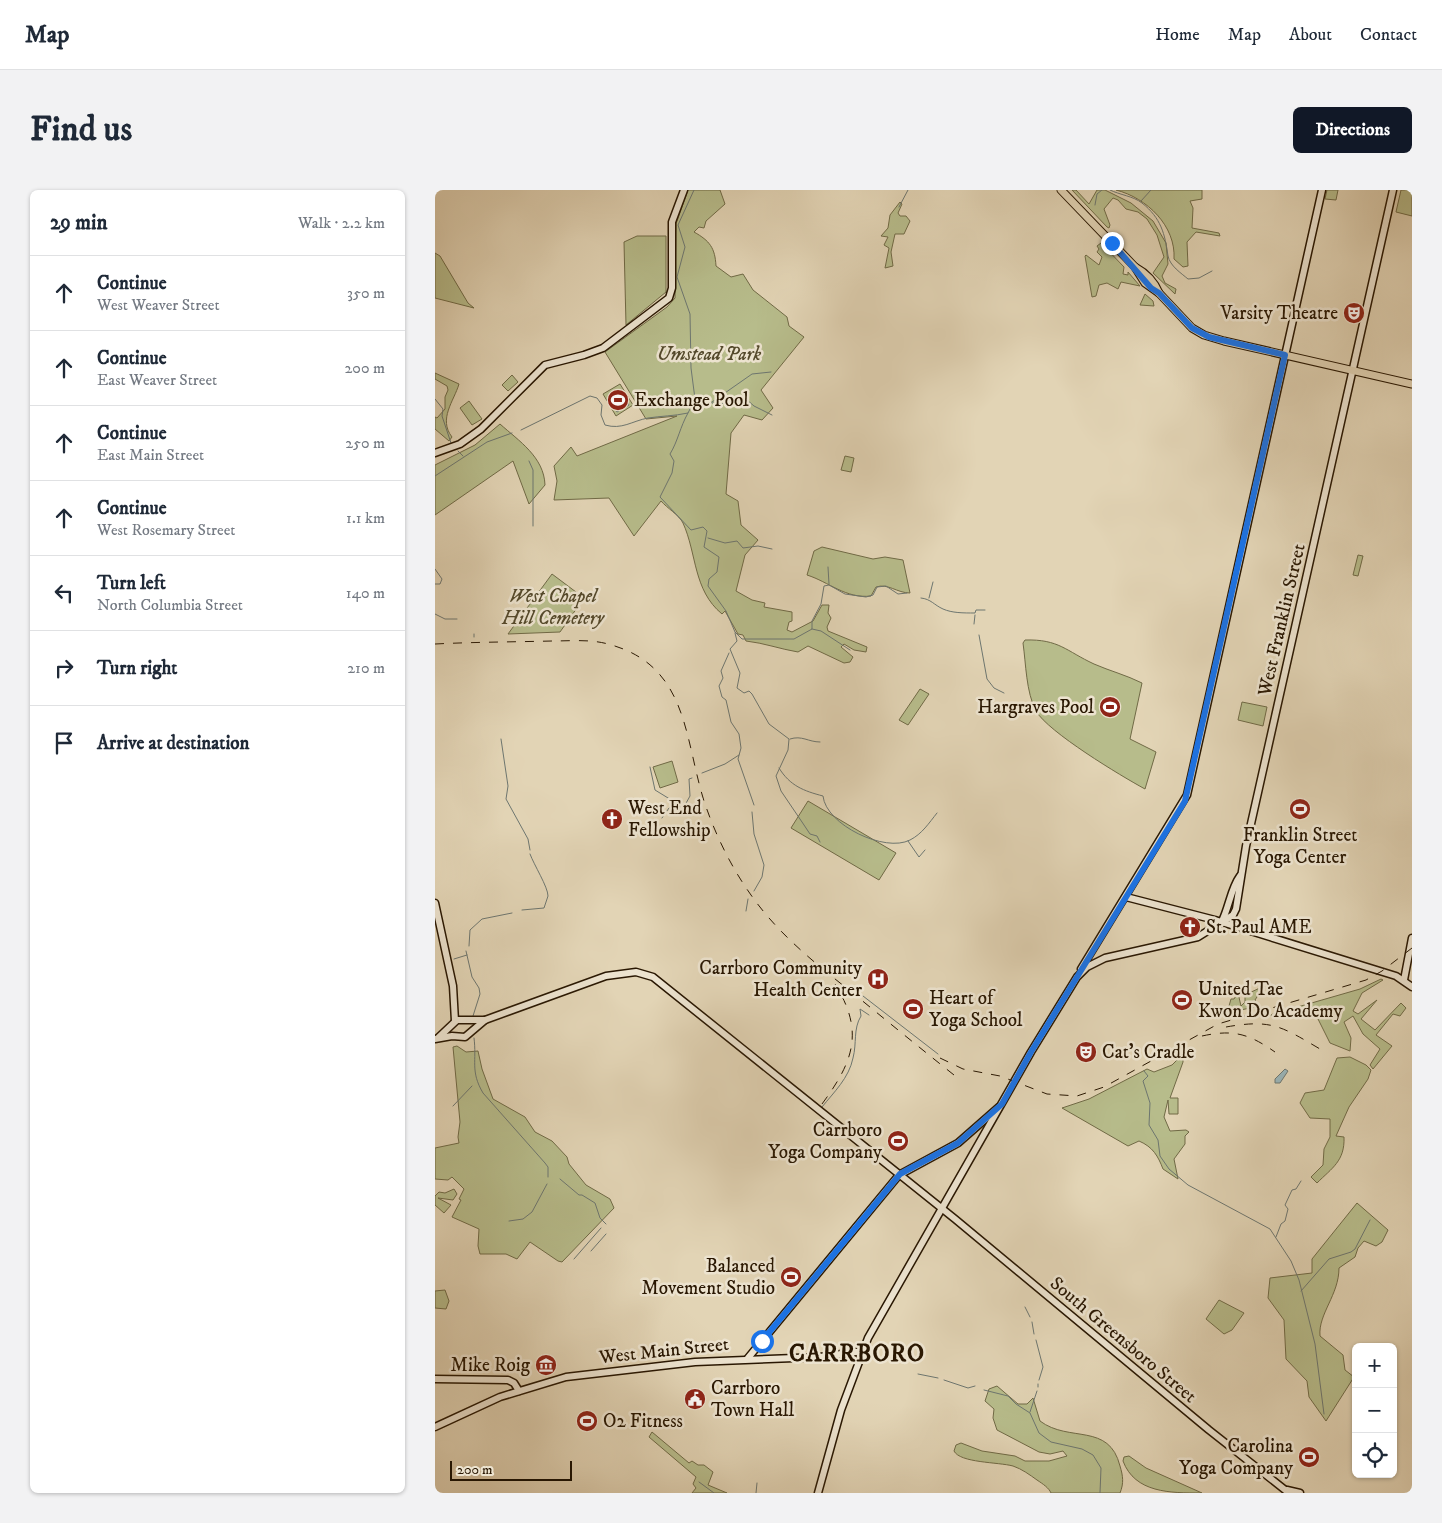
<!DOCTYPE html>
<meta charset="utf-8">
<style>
:root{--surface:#fff;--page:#f2f2f3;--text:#1f2937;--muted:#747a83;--line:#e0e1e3;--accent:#111827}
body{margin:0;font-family:"IM FELL DW Pica",serif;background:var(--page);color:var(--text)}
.controls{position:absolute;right:15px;bottom:15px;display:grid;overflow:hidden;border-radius:8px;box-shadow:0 1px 4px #0004}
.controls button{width:45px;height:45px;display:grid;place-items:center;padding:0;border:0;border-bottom:1px solid var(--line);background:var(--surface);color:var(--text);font:25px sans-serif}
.scale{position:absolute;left:15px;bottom:12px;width:122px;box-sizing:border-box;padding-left:5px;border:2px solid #291702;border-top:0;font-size:14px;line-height:18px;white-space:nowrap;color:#291702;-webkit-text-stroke:4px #ece3cf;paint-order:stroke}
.stop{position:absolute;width:15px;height:15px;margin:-11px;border:4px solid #1a73e8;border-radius:50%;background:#fff}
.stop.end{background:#1a73e8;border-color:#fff;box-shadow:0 1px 5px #0008}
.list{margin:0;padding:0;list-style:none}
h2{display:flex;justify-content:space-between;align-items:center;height:65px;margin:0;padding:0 20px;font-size:21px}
h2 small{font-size:16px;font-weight:400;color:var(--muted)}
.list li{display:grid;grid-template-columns:32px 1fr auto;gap:15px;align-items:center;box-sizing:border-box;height:75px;padding:0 20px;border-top:1px solid var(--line)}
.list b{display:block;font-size:19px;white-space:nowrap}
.list p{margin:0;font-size:16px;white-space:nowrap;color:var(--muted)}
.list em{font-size:16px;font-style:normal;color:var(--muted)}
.icon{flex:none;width:28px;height:28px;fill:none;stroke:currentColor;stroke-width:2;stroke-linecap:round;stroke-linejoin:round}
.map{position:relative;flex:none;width:977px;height:1303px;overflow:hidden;border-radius:8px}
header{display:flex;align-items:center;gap:30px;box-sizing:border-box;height:70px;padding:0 25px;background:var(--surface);border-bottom:1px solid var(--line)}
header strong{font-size:24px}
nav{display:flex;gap:28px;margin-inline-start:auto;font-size:18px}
.intro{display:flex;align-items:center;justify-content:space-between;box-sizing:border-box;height:120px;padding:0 30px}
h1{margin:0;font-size:35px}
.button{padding:12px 22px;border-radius:8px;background:var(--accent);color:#fff;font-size:18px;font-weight:700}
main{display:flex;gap:30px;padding:0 30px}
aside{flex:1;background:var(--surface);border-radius:8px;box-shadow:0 1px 4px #0004}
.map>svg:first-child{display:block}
</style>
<header>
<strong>Map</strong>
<nav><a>Home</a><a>Map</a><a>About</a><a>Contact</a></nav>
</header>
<div class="intro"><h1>Find us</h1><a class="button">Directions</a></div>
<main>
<aside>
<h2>29 min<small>Walk · 2.2 km</small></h2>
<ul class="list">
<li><svg class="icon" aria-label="ahead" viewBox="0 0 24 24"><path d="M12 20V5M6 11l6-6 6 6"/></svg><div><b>Continue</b><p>West Weaver Street</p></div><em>350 m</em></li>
<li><svg class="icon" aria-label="ahead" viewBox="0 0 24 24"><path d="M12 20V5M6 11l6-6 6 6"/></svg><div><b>Continue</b><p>East Weaver Street</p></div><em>200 m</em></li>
<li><svg class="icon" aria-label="ahead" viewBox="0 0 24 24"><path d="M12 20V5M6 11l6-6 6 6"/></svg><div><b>Continue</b><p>East Main Street</p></div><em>250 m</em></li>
<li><svg class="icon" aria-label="ahead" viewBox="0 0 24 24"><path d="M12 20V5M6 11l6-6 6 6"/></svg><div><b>Continue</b><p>West Rosemary Street</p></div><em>1.1 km</em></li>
<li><svg class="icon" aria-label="left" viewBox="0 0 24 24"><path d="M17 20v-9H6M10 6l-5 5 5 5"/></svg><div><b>Turn left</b><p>North Columbia Street</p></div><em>140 m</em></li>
<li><svg class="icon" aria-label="right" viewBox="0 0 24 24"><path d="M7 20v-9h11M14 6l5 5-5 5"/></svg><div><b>Turn right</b></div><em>210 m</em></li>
<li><svg class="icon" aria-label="arrive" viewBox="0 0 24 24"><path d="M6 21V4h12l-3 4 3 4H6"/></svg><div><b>Arrive at destination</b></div></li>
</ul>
</aside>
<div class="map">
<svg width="977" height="1303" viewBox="0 0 977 1303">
<rect width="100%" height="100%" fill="#e2d4b5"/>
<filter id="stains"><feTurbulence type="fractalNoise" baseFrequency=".004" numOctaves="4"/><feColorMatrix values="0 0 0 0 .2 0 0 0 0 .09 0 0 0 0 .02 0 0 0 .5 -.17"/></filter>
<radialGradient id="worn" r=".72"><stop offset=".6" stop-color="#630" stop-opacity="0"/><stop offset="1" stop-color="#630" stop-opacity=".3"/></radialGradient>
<g fill="#b7bc8b" stroke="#706a46">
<path d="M253,0H285L290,14L271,31L269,38L264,37L259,42C275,51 280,58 281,76L296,87L308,84L318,100L352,127L354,136L369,147L326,200L338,218L327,230L309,225L296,243L291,304L303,311L306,335L323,350L310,365L301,401L317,410L330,413L329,417L357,422V431L354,432L352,440L357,442L378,431L387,415H394L393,423L396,428L392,437L393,441L432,457L431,462L419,460L409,454L406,457L418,467L415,472L409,473L373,456L363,462C345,459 329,453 311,451L308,445L303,444L290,421L287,424C258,400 262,364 248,333C244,325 232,318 226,311L199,346L174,308L119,310L122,291L119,276L136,257L142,266L242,226L211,229L170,162L232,117L240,108L241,34Z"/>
<path d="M637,0H641L654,14L662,0H670L696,13L718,31L731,53L733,74L727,86L730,93L741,99L740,104L718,83L729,67L722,45L712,29L703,22L691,19L683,10L678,8L669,19L675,35L674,38L672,37Z"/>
<path d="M681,0H767V9L755,11L758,18L757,38L784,43L785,46L761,42L752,52L753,76L748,77L739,69C741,36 712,8 681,0Z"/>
<path d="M892,0H903L901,10L890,9Z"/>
<path d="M966,0H977V26L961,22Z"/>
<path d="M465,12L467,14L463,23L465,26H471L475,31L469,44H460L456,62L458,76L450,78L454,58L449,55L453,47L446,46L453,38L455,25Z"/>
<path d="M202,46H231V102L191,135L189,52Z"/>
<path d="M666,53L689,77L688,84L693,85V82L705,96L686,92L683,99L672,93L664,95L661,106L657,107L650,66L651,65L664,75L667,67L662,62L664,59L662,56Z"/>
<path d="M0,63L5,66L33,113L39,118L0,108Z"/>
<path d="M710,104L718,111L719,116L705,115Z"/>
<path d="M0,183L24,194C19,211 3,229 17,247L14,251L0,239V227L2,228L10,219V207L13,200L12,196L0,189Z"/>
<path d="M77,185L83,192L73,201L67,195Z"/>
<path d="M185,194L198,215L181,226L168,204Z"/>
<path d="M34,211L47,229L37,235L25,218Z"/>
<path d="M65,234C84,251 109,267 110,295L94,314L78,271L0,325V275L40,255Z"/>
<path d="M410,266L419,268L416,282L406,280Z"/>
<path d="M387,357L438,369L450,367L468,370L475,403C462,403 453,393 441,397L436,406C411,409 394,392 372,385L379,361Z"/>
<path d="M923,365L928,366L923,386L918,385Z"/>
<path d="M117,384L149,408L125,442L73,444Z"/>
<path d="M590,450C624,449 631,461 659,474C675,481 691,485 707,493L695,549L721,562L710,599C686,586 613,542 601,521C591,502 591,474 588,453Z"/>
<path d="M485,499L494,504L473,535L464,530Z"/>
<path d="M807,512L832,517L828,536L803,530Z"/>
<path d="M237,571L243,592L225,598L218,577Z"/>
<path d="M373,611L461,663L444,690L356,638Z"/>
<path d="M946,789L948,790L927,803L918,821L923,824L942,810L926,829L940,840L966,813L971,818L965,826L958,824L941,845L957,856L938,879L935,875L945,859L928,844L918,826L909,832L916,848L915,861L895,853L883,829L875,823L841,827L835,825L925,799Z"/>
<path d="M829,796L820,810L824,816L792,823L796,809H799L803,803L806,816L810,812V805Z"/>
<path d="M22,856L31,862L43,861L47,879L58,909L90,927L100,942L117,951L132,967L134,974L151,995L175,1009L179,1018L127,1072L123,1071L95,1052L82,1069L71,1064H45L43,1056L44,1039L17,1027L26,1010L24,1009L29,999L17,987L13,990L0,989V958L24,953L23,947L25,932L18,857Z"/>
<path d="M748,864V872L735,908H743V924H734L733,910L729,927L735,941L751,940L754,942L750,946V954L739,969L743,989L728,979C723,966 718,957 704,951L693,956L627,918L654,909L712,879L719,882L737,875Z"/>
<path d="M915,867L931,875L936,880L933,889L914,917L901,946L909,947C910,971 897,978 882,993L876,987L888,975L889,959L895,947V929L875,928L865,913L870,903L889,900L902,868Z"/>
<path d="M19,999L22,1004L18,1010L3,1008L16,1015L9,1023L0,1015V1006L4,1002L10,1003Z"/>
<path d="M922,1013L953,1040L947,1052L941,1056L929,1051L923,1058L920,1067L904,1078C904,1105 883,1124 885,1146L908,1165L910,1180L919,1187L891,1231L874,1207L872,1191L851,1169L849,1130L833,1108L835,1088L877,1083V1069Z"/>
<path d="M10,1100L14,1111L11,1119L0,1118V1101Z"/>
<path d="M784,1110L809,1123L797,1140L789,1144L771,1129Z"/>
<path d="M562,1196L583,1214H592L598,1208L605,1231C634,1253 674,1232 685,1276C688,1286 689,1293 685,1303H616C614,1298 608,1294 602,1290C595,1285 587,1279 578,1276C563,1272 525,1273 519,1261L521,1255L526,1253L547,1261L580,1266L590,1271H614L632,1266L628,1261L615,1264L604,1262L562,1240L558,1228L559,1219L550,1211L554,1199Z"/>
<path d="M217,1242L254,1273L257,1271L263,1275H269L278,1282L273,1295L292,1303H257L261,1298L258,1294L261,1287L214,1247Z"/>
<path d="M694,1266L711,1278L767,1303C735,1303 700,1303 688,1271L689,1267Z"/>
</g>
<g fill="#9ab5b9" stroke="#6d7670">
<path d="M187,203L194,215L182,222L179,217L184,214L181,207Z"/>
<path d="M675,509L680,511L677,526L667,523Z"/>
<path d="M850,879L853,881L845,893H840V889Z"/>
</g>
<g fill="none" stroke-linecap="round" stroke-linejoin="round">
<g stroke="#6d7670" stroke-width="1">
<path d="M675,0C685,5 698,6 707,13C726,28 730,44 733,66C735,76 746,83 753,89L764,88L777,81"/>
<path d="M706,11L716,0"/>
<path d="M660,15L662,4L667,0"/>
<path d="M464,17L473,0"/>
<path d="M0,209L8,219L7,226L16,253"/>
<path d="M261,210C276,214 298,216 311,209L319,216L337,225"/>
<path d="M277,212L317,184L336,182"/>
<path d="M253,223C245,237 243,251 235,264L239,271L237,283L225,307L256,340L268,337L272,341L269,357L284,367L282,382L274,389L273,396L291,421L300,442L307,449H359L377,439V431L386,414L389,396L394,395L410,404L431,407L438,405L442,397L451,396L463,404L472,403"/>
<path d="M86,240L155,206L162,208L167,215L166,225L170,235C187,240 197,231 213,228C226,226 239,226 253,223L260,209L256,178L255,124L242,87L250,57L243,35L259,0"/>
<path d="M23,261L28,266"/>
<path d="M94,271L98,280V336"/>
<path d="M0,286L52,252L77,243"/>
<path d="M273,348L290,353L302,351L308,358L323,356L337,359"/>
<path d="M393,377L394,394"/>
<path d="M0,379L7,389L5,394H0"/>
<path d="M486,408C496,409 499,415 508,419C517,423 528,423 540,423L541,420H550"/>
<path d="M494,408L498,392"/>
<path d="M0,424L10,429H22"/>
<path d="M539,434L540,425"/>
<path d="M377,439L386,441L415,460"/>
<path d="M300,443L302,451L295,459L305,483L302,498L309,503L314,501L317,504L334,534L354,549L353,560L341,586L346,601L367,632L375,644L382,646L385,652"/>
<path d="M39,444V447"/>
<path d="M544,445L552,489L559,498L569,503"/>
<path d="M294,463L286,481L288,488L284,496L287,507L291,510L296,532L304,544L306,558L303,569L319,615"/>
<path d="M66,549L73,596L71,609L93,649L95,660"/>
<path d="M355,549C367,545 373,552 385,552"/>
<path d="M215,577L220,600L238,611L239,615"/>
<path d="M344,578C355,596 369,601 388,606C391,635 450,663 475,650C487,644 494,633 502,623"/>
<path d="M267,583L290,574L304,565"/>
<path d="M317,622L319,644L329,675L327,687L319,701"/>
<path d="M227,628L234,618L250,615L255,606L254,589L257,588"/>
<path d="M473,651L484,667L490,660"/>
<path d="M87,720L109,718C110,714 112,710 113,706C113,697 99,675 95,664"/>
<path d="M311,721L313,709"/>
<path d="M34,756L35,740L47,729L77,723"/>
<path d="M31,761L37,787L44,798L45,804L38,826"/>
<path d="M19,769L32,765"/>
<path d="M428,806L503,864"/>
<path d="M39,848C42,871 35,881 48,903L110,973L113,977V987"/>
<path d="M709,881L713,886L708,891L715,913L714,935L723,950L725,966L734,979L753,995L835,1039L856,1071L864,1090L880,1154L889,1224"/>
<path d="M18,916L37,896"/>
<path d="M387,917C399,902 414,888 418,868C422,853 418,839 426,826L425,819L434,825"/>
<path d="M125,989L144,1005H147L160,1013L165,1028L171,1034"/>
<path d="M74,1031L88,1029L97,1022L112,994"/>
<path d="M841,1047L846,1034L850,1031L853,1019L850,1015L857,1000L861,999L866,991"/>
<path d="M156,1061L171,1044"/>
<path d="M139,1069L166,1038"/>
<path d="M866,1101L894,1069L916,1062L920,1059L935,1030"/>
<path d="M590,1117L595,1127"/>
<path d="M597,1132L599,1144"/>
<path d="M601,1150L608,1177L604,1190"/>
<path d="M483,1184L503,1188"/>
<path d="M509,1190L533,1198L540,1196"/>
<path d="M603,1197V1194"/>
<path d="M549,1200L573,1206L581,1214L595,1223L604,1243L616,1252L647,1259L658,1265L666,1278L665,1303"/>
<path d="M595,1222L602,1201"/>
<path d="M264,1292L279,1303"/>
<path d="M321,1303L322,1293"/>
</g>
<g stroke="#291702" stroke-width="9">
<g id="secondary">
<path d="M0,263L25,254L46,239L110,175L149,165L168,158L234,108L237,98V32L249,0"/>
<path d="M691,707L780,730L961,786L977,797"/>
<path d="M0,713L18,796L20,831"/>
<path d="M787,731C794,717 796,698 805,686"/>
<path d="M646,779L752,605L887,0"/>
<path d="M969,790L977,748"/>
<path d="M4,847L22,830H50"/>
<path d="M0,849L17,846L30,847L50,830L171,786L201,782L218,787L520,1029L774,1240L854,1303"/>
<path d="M313,1168L464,985L523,953L564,917"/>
<path d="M0,1189L73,1190L79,1193L84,1201"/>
<path d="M0,1237L65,1207L131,1187L260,1172L385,1167L428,1161"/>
<path d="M852,1300L865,1303"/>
<path d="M383,1303L406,1220L433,1148L596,862L642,787L652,777L670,768L763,747L798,725L801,719L811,656L958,0"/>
</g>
</g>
<g stroke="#291702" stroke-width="9">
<g id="primary">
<path d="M626,0L700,77L710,93L724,103L757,138L769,145L789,151L977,194"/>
<path d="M700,77C711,83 719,91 724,103"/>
</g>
</g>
<use href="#secondary" stroke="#ece3cf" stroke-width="6"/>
<use href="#primary" stroke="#e2d4b5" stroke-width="7"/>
<g stroke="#291702" stroke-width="1" stroke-dasharray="9 9" stroke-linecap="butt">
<path d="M0,454C39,452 78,452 117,451C135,451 155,449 173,454C253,475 249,547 269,611C280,644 296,677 316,705C344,745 381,774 419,804C452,831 485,858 519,885"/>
<path d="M791,837C836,829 846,836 885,859"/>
<path d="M767,846C799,839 814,844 840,862"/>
<path d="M505,868L528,879L565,886L612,904L642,906L669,897L783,834L931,790L947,781L977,758"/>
<path d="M387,914C418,872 430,842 400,794"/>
</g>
</g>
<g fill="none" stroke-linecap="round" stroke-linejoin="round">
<path stroke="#1a73e8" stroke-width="6" d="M327,1151L465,984L523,953L567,914L596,862L750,611L850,165L774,147L757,138L724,103L716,98L677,53"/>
</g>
<defs>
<g id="theatre-disc" transform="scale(1.125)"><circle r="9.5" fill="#8f2418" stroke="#ece3cf"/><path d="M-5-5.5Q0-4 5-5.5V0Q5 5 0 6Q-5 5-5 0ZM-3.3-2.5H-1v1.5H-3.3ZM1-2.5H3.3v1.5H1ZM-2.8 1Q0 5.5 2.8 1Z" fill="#fff"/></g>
<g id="stadium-disc" transform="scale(1.125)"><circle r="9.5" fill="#8f2418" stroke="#ece3cf"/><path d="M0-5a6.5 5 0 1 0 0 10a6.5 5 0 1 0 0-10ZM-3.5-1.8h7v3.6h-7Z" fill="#fff"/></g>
<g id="church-disc" transform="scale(1.125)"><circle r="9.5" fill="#8f2418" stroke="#ece3cf"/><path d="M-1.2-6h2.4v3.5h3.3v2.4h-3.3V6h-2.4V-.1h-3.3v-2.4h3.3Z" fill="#fff"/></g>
<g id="hospital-disc" transform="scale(1.125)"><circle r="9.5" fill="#8f2418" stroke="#ece3cf"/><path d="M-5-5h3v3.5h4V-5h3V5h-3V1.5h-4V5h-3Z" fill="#fff"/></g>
<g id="museum-disc" transform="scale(1.125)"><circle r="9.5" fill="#8f2418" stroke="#ece3cf"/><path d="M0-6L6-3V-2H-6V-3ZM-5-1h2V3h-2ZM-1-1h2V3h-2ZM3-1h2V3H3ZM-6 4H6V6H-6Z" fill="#fff"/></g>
<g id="civic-disc" transform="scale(1.125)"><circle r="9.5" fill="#8f2418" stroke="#ece3cf"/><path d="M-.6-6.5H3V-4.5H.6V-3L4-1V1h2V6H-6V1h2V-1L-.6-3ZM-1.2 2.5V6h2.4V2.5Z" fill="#fff"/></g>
</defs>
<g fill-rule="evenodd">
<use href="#theatre-disc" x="919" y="123"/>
<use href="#stadium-disc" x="183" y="210"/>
<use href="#stadium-disc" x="675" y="517"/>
<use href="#stadium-disc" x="865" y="619"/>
<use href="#church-disc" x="177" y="629"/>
<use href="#church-disc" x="755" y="737"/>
<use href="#hospital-disc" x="443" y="789"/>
<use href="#stadium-disc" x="747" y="810"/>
<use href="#stadium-disc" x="478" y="819"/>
<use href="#theatre-disc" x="651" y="862"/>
<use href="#stadium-disc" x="463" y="951"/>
<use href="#stadium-disc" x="356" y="1087"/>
<use href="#museum-disc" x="111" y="1175"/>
<use href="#civic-disc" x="260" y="1209"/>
<use href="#stadium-disc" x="152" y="1231"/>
<use href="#stadium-disc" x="874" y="1267"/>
</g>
<g text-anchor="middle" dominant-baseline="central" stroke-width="5" stroke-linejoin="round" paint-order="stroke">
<g font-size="19" fill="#291702" stroke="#ece3cf" text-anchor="start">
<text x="903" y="123" text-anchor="end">Varsity Theatre</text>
<text x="199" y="210">Exchange Pool</text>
<text x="659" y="517" text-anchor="end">Hargraves Pool</text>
<text x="193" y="618">West End<tspan x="193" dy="22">Fellowship</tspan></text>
<text x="865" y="645" text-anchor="middle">Franklin Street<tspan x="865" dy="22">Yoga Center</tspan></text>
<text x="771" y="737">St. Paul AME</text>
<text x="427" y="778" text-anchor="end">Carrboro Community<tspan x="427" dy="22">Health Center</tspan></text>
<text x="763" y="799">United Tae<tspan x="763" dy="22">Kwon Do Academy</tspan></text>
<text x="494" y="808">Heart of<tspan x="494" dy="22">Yoga School</tspan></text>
<text x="667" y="862">Cat's Cradle</text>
<text x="447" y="940" text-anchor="end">Carrboro<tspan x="447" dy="22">Yoga Company</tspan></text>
<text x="340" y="1076" text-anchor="end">Balanced<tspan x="340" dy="22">Movement Studio</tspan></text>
<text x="95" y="1175" text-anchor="end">Mike Roig</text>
<text x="276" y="1198">Carrboro<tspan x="276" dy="22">Town Hall</tspan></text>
<text x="168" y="1231">O2 Fitness</text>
<text x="858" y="1256" text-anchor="end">Carolina<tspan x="858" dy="22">Yoga Company</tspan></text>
</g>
<g font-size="19" font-style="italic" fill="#54492b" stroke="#ece3cf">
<text x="274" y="164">Umstead Park</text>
<text x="118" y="406">West Chapel<tspan x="118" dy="22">Hill Cemetery</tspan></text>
</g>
<g font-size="19" fill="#291702" stroke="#ece3cf">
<text transform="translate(847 430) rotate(-77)">West Franklin Street</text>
<text transform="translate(688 1150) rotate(40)">South Greensboro Street</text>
<text transform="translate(229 1161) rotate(-6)">West Main Street</text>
</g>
<g font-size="24" font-weight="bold" letter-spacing="1" fill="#291702" stroke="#ece3cf">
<text x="422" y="1164">CARRBORO</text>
</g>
</g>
<rect width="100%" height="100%" filter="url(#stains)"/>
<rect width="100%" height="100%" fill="url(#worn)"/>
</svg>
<div class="controls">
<button>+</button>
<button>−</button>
<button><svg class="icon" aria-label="locate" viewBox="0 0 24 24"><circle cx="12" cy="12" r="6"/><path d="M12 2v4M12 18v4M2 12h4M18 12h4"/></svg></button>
</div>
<div class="scale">200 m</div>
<div class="stop" style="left:327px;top:1151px"></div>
<div class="stop end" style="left:677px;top:53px"></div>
</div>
</main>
